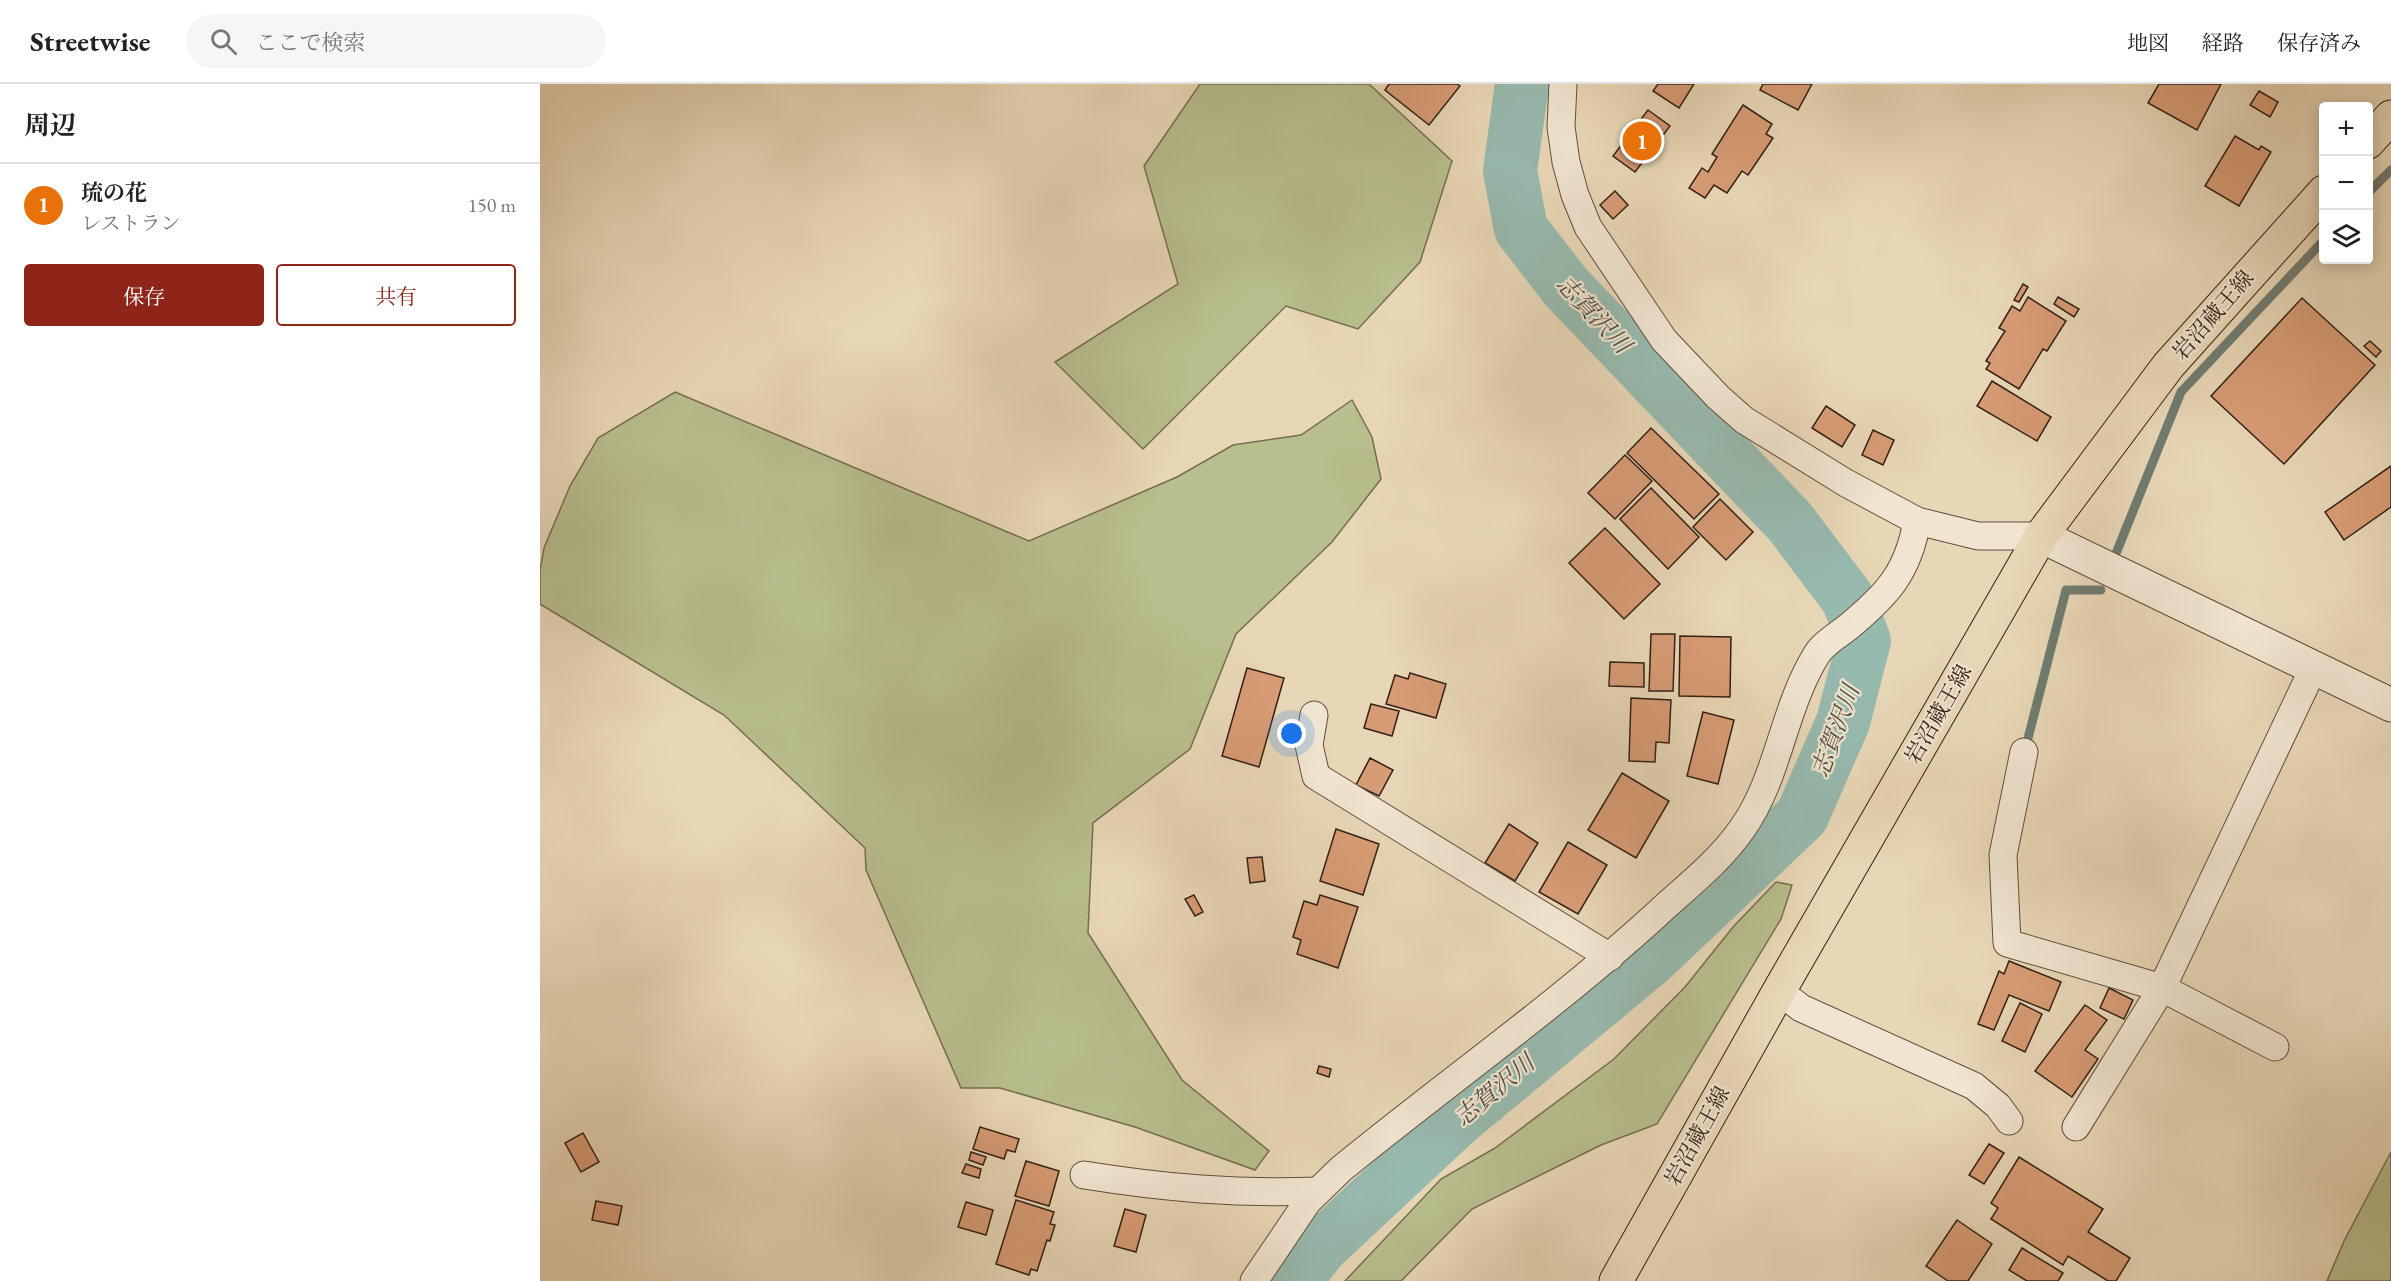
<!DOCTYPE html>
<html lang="ja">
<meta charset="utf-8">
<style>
:root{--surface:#fff;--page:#f6f6f6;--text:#222;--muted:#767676;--line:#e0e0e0;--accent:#8f2418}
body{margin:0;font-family:"EB Garamond","Noto Serif JP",serif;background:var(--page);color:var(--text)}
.controls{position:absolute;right:18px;top:18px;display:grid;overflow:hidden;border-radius:6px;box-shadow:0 3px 15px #0003}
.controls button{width:54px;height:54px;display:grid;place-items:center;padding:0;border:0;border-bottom:2px solid var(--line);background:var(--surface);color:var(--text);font:30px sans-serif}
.you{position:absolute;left:752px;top:650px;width:21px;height:21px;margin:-15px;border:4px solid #fff;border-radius:50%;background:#1a73e8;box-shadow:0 0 0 9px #1a73e833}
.badge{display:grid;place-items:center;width:39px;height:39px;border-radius:50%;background:var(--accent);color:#fff;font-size:20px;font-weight:700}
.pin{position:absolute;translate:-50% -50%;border:3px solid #fff;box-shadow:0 2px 6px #0006}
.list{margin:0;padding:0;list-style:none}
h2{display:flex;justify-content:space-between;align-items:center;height:78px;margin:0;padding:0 24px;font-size:26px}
h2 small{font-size:20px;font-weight:400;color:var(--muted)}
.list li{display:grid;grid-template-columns:39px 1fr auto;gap:18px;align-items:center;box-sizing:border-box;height:84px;padding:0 24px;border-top:2px solid var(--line)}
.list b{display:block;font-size:22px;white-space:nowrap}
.list p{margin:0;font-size:20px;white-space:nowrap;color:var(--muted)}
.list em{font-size:20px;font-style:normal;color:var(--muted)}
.actions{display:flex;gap:12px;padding:18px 24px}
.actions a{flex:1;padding:14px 0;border:2px solid var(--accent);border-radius:6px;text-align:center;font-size:21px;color:var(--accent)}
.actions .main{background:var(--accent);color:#fff}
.icon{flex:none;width:33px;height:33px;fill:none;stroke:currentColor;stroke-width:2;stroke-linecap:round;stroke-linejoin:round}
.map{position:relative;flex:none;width:1851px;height:1197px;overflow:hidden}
header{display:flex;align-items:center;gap:36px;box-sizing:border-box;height:84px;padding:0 30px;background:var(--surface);border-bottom:2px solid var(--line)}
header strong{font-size:28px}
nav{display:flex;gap:33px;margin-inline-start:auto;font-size:21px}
.search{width:420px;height:54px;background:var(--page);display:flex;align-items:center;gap:15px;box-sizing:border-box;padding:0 21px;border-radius:33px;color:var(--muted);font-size:22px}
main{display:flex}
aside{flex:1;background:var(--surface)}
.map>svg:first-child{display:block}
</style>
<header>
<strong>Streetwise</strong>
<div class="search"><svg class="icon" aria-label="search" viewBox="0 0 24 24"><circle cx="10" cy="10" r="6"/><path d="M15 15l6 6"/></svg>ここで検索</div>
<nav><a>地図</a><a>経路</a><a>保存済み</a></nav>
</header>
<main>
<aside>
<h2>周辺<small></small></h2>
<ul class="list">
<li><span class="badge" style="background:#e8710a">1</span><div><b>琉の花</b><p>レストラン</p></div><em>150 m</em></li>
</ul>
<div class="actions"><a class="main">保存</a><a>共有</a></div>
</aside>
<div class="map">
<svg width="1851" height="1197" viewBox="0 0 1851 1197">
<rect width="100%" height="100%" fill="#e8d7b7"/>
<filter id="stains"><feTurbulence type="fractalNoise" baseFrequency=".00333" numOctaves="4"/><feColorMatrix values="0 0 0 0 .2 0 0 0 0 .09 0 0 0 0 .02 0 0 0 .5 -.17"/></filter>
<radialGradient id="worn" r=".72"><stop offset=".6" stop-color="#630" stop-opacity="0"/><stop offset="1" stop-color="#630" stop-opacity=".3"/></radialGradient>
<g fill="#b8be8d" stroke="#766e50" stroke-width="1.5">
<path d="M660,0H829L912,77L880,178L818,245L746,222L603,365L515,278L638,200L604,82Z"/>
<path d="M135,308L489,457L637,393L693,361L761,351L812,316L832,353L841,395L792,458L696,550L650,665L553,739L548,849L642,996L729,1067L715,1086L595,1043L460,1004H421L326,786L325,764L184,631L0,520V487L4,464L30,402L58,354Z"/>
<path d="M1236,798L1252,801L1241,835L1117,1040L1061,1061L932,1125L861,1197H805L901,1095L955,1064L1074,975L1145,903L1193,843Z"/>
<path d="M1851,1068V1197H1787L1804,1157Z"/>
</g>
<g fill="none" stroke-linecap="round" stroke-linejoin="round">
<g stroke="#707c71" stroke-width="9">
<path d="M1828,109L1851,86"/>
<path d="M1577,467L1641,308L1784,156"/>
<path d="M1485,666L1526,506H1561"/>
</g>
<path stroke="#97baaf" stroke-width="54" d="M754,1197L782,1162L917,1036L1112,874L1262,732L1303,638L1324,557L1308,515L1250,438L1026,203L981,145L970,87L982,0"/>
</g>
<g fill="#d79c75" stroke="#351f13" stroke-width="1.5">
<path d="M849,0H917L920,2L889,41L845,6Z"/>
<path d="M1118,0H1154L1139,24L1113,7Z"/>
<path d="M1223,0H1272L1258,26L1220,6Z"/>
<path d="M1619,0H1681L1657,46L1608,19Z"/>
<path d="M1719,7L1738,18L1730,33L1710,21Z"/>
<path d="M1203,21L1232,40L1226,50L1233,54L1208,91L1202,87L1187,109L1174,101L1165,114L1149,104L1162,84L1168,88L1177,73L1172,70Z"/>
<path d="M1108,26L1130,42L1095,88L1073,72Z"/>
<path d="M1695,52L1719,66L1721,62L1731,68L1699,122L1665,102Z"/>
<path d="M1075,107L1088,121L1073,135L1060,121Z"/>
<path d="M1483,200L1488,203L1479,218L1474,216Z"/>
<path d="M1488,213L1526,237L1507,267L1503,265L1479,305L1446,285L1450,279L1446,277L1465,247L1459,244L1472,222L1480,227Z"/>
<path d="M1518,213L1539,225L1534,233L1514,220Z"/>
<path d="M1762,214L1835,281L1744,380L1671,312Z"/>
<path d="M1830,257L1841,267L1836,273L1824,262Z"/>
<path d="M1452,297L1511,333L1497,357L1437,322Z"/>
<path d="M1286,322L1315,341L1302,363L1272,344Z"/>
<path d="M1111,344L1179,410L1154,435L1087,369Z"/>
<path d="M1333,346L1354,356L1343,381L1322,371Z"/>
<path d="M1085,371L1112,397L1075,435L1048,409Z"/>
<path d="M1851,382V423L1804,456L1785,428Z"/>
<path d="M1111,404L1159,453L1128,485L1080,435Z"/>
<path d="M1180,415L1213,448L1186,476L1153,443Z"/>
<path d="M1065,444L1120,500L1084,535L1029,479Z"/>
<path d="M1111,550H1135L1133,607H1109Z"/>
<path d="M1140,552L1191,553L1190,613L1139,612Z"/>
<path d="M1070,578L1104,579V603L1069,602Z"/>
<path d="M707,584L744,594L719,683L682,672Z"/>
<path d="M870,589L906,600L896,634L846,620L855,591L868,595Z"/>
<path d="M1091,614L1131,616L1129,659L1116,658L1115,678L1089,677Z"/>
<path d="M831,620L859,627L852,652L824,644Z"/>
<path d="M1163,628L1194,636L1178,700L1147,692Z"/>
<path d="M830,674L853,686L839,712L816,701Z"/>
<path d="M1082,689L1129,717L1096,774L1048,746Z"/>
<path d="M969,740L998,759L975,797L945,779Z"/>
<path d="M796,745L839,760L823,811L780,797Z"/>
<path d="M1028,758L1067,781L1038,830L999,808Z"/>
<path d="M722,773L725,797L710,799L707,774Z"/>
<path d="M654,811L663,828L655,832L645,815Z"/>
<path d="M780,811L818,823L798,884L757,870L761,856L753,853L764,817L777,821Z"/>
<path d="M1469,877L1521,898L1509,927L1469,911L1454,946L1438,940L1459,887L1464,890Z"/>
<path d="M1569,904L1593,916L1584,935L1560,924Z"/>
<path d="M1480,919L1502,930L1485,968L1462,957Z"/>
<path d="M1545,921L1567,936L1545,966L1558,975L1532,1013L1495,987Z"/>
<path d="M779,982L791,985L789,993L777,989Z"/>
<path d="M440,1043L479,1055L475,1068L467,1066L464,1075L433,1065Z"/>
<path d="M43,1049L59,1078L41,1088L25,1059Z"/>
<path d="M1449,1060L1464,1069L1444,1100L1429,1091Z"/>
<path d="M431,1068L446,1073L443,1081L429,1076Z"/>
<path d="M1479,1073L1563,1125L1548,1148L1590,1174L1576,1197H1568L1528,1172L1523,1181L1451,1135L1458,1124L1451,1119Z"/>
<path d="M486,1077L519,1087L509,1122L475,1112Z"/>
<path d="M426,1080L441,1085L439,1094L422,1089Z"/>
<path d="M476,1116L514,1128L510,1140L515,1141L510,1157L507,1156L497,1187L491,1185L489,1191L456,1180Z"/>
<path d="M56,1117L82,1122L78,1141L52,1136Z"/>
<path d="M426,1118L453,1126L446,1151L418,1143Z"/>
<path d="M585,1125L606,1131L596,1168L574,1162Z"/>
<path d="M1417,1136L1452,1160L1428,1197H1408L1386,1182Z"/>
<path d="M1482,1164L1523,1189L1518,1197H1487L1469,1186Z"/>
</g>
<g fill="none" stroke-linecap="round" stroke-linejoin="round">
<g stroke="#624d3c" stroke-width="29">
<g id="minor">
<path d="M1023,0L1021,43L1026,78L1035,111L1048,143L1124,256L1178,313L1204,336L1306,399L1377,437L1438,452H1501"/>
<path d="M774,631L769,661L776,692L1070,873"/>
<path d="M1484,668L1463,771L1467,859L1622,904L1735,963"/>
<path d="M1239,907L1261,924L1434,1002L1458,1022L1469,1037"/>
<path d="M1536,1043L1622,904L1773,585"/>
<path d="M544,1091C625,1104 696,1110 778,1107"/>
<path d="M714,1197L768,1117L801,1085C905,1000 1016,922 1116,831C1145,804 1179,778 1202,745C1239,693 1243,624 1277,570C1283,560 1298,551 1307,544C1347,511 1368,489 1377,437"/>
</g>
</g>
<g stroke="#624d3c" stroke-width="35">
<path id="tertiary" d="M1501,452L1851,621"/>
</g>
<g stroke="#351f13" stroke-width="35">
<g id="primary">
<path d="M1828,58L1851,33"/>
<path d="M1076,1197L1239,907L1501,452L1628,282L1784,108"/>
</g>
</g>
<use href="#minor" stroke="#f0e5d0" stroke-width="27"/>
<use href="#tertiary" stroke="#f0e5d0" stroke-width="33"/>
<use href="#primary" stroke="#e8d7b7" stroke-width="33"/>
</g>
<g text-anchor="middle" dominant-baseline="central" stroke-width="4.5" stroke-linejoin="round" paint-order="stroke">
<g font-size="22" fill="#351f13" stroke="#f0e5d0">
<text transform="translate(1673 231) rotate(-49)">岩沼蔵王線</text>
<text transform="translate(1398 630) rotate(-60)">岩沼蔵王線</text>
<text transform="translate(1157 1052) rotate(-61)">岩沼蔵王線</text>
</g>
<g font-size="24" font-style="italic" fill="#524e42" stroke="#f0e5d0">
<text transform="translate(1054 230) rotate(47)">志賀沢川</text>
<text transform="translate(1295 647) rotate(-70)">志賀沢川</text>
<text transform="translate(954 1006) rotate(-40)">志賀沢川</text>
</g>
</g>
<rect width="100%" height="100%" filter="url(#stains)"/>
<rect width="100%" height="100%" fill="url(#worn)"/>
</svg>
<div class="controls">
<button>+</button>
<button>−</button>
<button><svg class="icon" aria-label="layers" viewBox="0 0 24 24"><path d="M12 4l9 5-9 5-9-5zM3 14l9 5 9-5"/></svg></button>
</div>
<div class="you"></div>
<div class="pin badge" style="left:1102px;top:57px;background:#e8710a">1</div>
</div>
</main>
